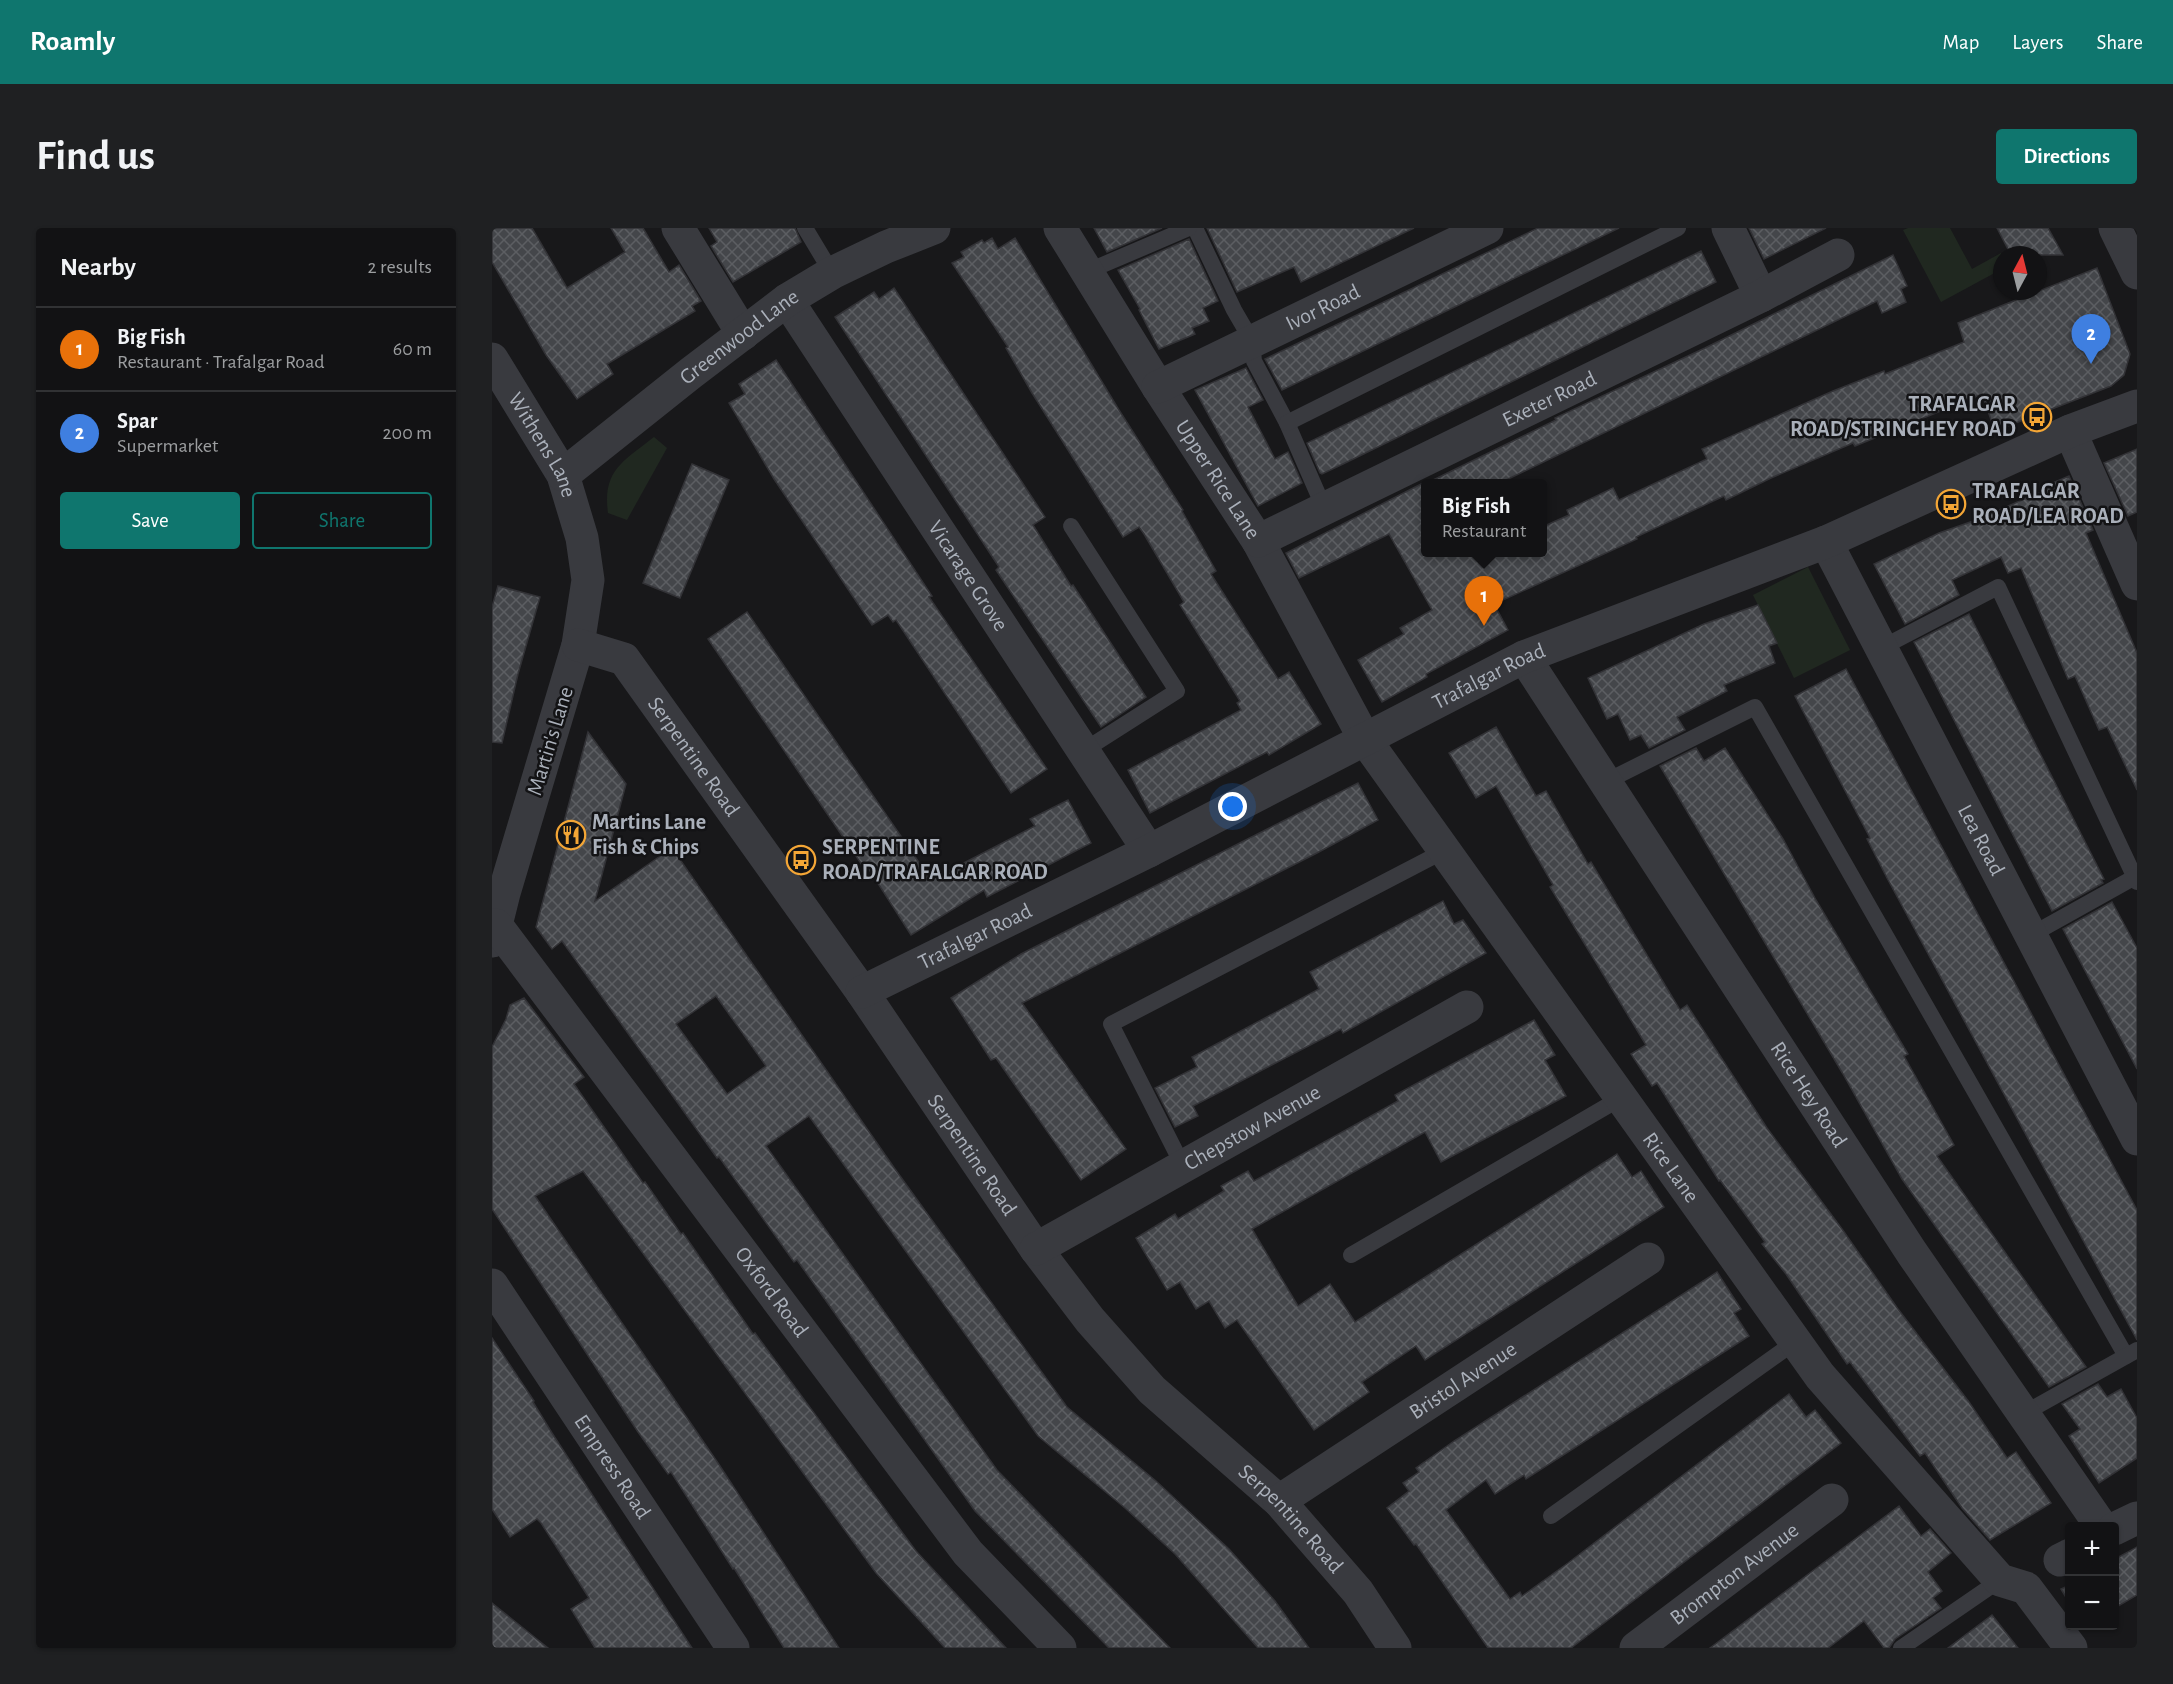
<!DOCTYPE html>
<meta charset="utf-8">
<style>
:root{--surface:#121214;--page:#1f2022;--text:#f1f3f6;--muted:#9c9ea0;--line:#313234;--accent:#0f766e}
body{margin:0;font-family:"Alegreya Sans",sans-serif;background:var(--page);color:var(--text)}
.controls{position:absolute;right:18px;bottom:18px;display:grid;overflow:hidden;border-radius:6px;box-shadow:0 2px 4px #0004}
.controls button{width:54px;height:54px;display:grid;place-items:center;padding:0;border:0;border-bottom:2px solid var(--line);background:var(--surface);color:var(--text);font:30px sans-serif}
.compass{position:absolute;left:1501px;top:18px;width:54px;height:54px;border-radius:50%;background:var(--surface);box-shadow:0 2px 4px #0004;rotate:7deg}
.you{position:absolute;left:741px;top:579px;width:21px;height:21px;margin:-15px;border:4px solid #fff;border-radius:50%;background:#1a73e8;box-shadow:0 0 0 9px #1a73e833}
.badge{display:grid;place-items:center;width:39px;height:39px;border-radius:50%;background:var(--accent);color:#fff;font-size:20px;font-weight:700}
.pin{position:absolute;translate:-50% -50px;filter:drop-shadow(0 2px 3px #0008)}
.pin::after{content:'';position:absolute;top:32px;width:21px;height:18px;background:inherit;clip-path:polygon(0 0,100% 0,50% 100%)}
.popup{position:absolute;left:929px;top:251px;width:126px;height:78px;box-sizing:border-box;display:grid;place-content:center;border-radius:6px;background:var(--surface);filter:drop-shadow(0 2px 4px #0005);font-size:20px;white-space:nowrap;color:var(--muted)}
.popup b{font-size:22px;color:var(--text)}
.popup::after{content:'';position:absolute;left:50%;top:100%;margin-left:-12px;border:12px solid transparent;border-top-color:var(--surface)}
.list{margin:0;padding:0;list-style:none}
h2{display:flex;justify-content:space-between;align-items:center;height:78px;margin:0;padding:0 24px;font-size:26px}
h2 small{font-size:20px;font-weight:400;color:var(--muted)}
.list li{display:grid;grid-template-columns:39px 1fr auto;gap:18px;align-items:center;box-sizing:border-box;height:84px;padding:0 24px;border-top:2px solid var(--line)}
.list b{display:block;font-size:22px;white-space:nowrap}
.list p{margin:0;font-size:20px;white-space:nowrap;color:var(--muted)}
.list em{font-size:20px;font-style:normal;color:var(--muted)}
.actions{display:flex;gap:12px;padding:18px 24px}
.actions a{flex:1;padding:14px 0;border:2px solid var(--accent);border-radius:6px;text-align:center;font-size:21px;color:var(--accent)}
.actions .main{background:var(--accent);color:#fff}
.map{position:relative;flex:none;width:1645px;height:1420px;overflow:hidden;border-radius:6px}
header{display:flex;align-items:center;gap:36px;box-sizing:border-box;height:84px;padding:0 30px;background:var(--accent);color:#fff}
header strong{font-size:28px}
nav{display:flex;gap:33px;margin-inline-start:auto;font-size:21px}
.intro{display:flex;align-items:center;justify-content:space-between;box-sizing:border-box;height:144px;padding:0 36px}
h1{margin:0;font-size:42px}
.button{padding:15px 27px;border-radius:6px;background:var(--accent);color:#fff;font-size:21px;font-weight:700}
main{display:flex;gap:36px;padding:0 36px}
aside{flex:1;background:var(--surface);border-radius:6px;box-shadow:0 2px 4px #0004}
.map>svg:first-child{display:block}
</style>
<header>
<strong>Roamly</strong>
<nav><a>Map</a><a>Layers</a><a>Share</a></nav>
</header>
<div class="intro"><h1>Find us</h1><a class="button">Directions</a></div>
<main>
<aside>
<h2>Nearby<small>2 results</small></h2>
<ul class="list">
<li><span class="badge" style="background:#e8710a">1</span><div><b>Big Fish</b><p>Restaurant · Trafalgar Road</p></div><em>60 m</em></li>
<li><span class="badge" style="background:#3f7fe0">2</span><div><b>Spar</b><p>Supermarket</p></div><em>200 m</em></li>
</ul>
<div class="actions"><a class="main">Save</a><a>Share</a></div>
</aside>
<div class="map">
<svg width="1645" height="1420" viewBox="0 0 1645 1420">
<defs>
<pattern id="building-cross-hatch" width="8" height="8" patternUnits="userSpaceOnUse" patternTransform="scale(1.5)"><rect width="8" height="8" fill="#44464a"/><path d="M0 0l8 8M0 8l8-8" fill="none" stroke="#5c5e62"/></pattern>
</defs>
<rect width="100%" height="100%" fill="#18181a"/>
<g fill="#202820">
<path d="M1416,0H1458L1480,41L1509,25L1510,41L1449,74L1411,2Z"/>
<path d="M162,209L175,220L135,292L116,285C110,242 132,233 162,209Z"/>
<path d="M1316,339L1358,422L1302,450L1261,367Z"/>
</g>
<g fill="url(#building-cross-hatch)" stroke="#323236" stroke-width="1.5" fill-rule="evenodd">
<path d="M0,0H40L75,60L133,24L119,0H151L177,44L187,37L209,73L200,78L203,83L115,136L121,146L85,171L54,127L0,34Z"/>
<path d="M217,0H303L309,14L241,54L219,18L225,14Z"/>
<path d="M602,0H670L615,24Z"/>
<path d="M715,0H922L809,54L802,39L745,64Z"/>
<path d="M1046,0H1127L790,162L773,131Z"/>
<path d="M1257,0H1334L1272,31Z"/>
<path d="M1505,0H1556L1571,27H1519Z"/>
<path d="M500,10L506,21L523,10L627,182L691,282L690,283L724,343L719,346L786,451L797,444L829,496L777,527L775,524L658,585L636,542L749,482L745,475L748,473L688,377L692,374L652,306L647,299L631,309L540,165L514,120L516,119L460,35L472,29L469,24L490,12L492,15Z"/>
<path d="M697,11L726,73L711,80L717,93L700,100L703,106L667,121L647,82L648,81L626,42Z"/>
<path d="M1209,23L1224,54L851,236L830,246L828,245L815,215Z"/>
<path d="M1401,27L1415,58L1409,61L1414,74L1390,85L1385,73L1008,255H935L1064,192L1063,190L1213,120Z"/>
<path d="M1605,40L1638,126L1632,147L1619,158L1503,203L1490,166L1363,218L1361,215L1279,250L1234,272L1232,268L1144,309L1145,311L1002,376L1016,402L934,446L935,449L890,474L866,432L912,406L908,400L940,382L897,306L807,350L794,325L933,254V324H1050V299L1077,287L1075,282L1121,260L1127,272L1215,231L1210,221L1341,163L1392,143L1393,146L1472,114L1466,95Z"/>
<path d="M402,60L553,289L541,297L579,358L581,357L654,469L609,499L504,342L507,339L343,89L382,64L387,71Z"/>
<path d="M284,132L440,368L437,369L555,541L519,565L404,392L401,394L396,387L380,397L282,251L237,175L253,166L247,156Z"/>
<path d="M754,140L771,172L756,179L783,231L796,224L810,255L766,278L703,162Z"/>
<path d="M1645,221V284L1636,288L1612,235Z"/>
<path d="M200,236L237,252L188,370L151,355Z"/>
<path d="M1577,248L1601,302L1594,305L1645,425V562L1615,499L1607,502L1583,448L1576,451L1529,340L1516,345L1509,329L1460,352L1467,367L1413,396L1382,336L1447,305L1484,292L1560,259L1558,256Z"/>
<path d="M6,358L48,369L26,446L10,515L0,514V379Z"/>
<path d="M1266,377L1285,415L1277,418L1283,435L1232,457L1235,463L1185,489L1193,502L1157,520L1149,507L1138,512L1126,486L1115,491L1096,450L1212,396Z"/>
<path d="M255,384L439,652L543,598L538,591L576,572L599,615L495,669L492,662L419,707L373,635L370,637L216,411Z"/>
<path d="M1477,386L1612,651L1609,652L1611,655L1560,683L1422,414Z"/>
<path d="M1354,441L1645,982V1112L1395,650L1375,611L1378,610L1303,468Z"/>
<path d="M1004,499L1044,568L1054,563L1096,636L1099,634L1188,782L1195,777L1275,900L1350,1001L1406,1081L1477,1174L1515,1230L1524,1224L1559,1275L1498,1312L1470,1280L1433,1225L1428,1228L1358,1134L1355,1136L1294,1046L1270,1016L1273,1014L1250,982L1228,952L1227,953L1165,855L1160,858L1139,826L1154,817L1058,659L1061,657L1004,558L984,570L957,525Z"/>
<path d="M96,504L134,556L103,673L180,620L403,941L575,1179L664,1253L737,1321L783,1373L817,1420H766L683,1326L633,1280L546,1208L317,888L274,918L505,1242L678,1420H617L483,1283L305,1032L302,1034L227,929L225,930L70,713L60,721L44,699ZM224,768L274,838L235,866L184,796Z"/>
<path d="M1204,520L1212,533L1233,520L1291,611L1324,672L1416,826L1412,828L1462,917L1445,928L1594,1139L1557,1159L1410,951L1351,846L1168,538Z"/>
<path d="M866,555L886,592L825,625L530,775L634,921L589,952L504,830L499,832L459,770L529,726Z"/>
<path d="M951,673L962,696L971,692L994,725L851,805L849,801L701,878L706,888L683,899L663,860L705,839L700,829L827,761L818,744Z"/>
<path d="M1620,674L1645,720V841L1571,701Z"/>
<path d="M32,770L92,849L82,856L151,955L153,954L189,1006L191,1005L261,1106L263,1105L424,1323L514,1420H453L384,1345L91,943L43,968L226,1235L347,1420H292L242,1340L241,1341L179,1244L176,1246L146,1204L0,981V819L14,791L18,777Z"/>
<path d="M1042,792L1063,827L1053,832L1074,868L949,934L933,904L760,1001L806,1078L838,1056L863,1094L1125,926L1140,949L1149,943L1172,979L933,1132L924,1118L870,1154L877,1164L822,1202L745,1092L733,1100L717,1073L704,1081L688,1054L675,1062L644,1010L683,986L686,991L732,963L729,958L756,943L762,953L906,873L903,867Z"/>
<path d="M1225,1044L1249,1081L1242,1085L1257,1108L1034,1251L1032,1247L1003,1266L994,1252L954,1282L1018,1371L1028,1364L1030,1368L1076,1335L1297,1166L1314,1189L1323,1182L1349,1215L1079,1420H996L924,1316L922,1317L895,1280L917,1263L911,1255L927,1244L924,1240L962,1213Z"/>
<path d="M0,1110L42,1173L41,1174L60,1205L200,1420H103L79,1381L97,1370L49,1295L45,1291L18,1309L0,1281Z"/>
<path d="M1606,1156L1615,1169L1629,1161L1645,1190V1230L1607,1255L1577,1208L1588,1201L1570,1176Z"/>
<path d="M1407,1278L1429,1308L1438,1301L1459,1325L1436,1344L1450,1363L1441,1370L1449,1380L1403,1411L1397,1420H1392L1372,1393L1336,1420H1218Z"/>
<path d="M1645,1319V1367L1623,1380V1331Z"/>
<path d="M1578,1357V1376L1569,1361Z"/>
<path d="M0,1375L56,1420H0Z"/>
<path d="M1500,1387L1526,1420H1456Z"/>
</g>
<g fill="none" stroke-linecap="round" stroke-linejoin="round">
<g stroke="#393a3f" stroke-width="16">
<path d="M313,0L340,45"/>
<path d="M703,0L742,82L760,113L762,133L795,195L832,280"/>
<path d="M594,44L697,0"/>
<path d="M795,195L1186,0"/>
<path d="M579,298L685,463L591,523"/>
<path d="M1389,420L1506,359L1645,654"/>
<path d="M1113,554L1263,479L1634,1128"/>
<path d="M1539,707L1643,649"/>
<path d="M691,938L619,796L952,623"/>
<path d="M859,1027L1129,870"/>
<path d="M1531,1186L1645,1122"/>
<path d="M1059,1288L1303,1114"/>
<path d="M1409,1420L1508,1352"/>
</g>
<g stroke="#393a3f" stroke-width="33">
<path d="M186,0L251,106"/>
<path id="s1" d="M568,0L666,159L766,313L872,510L1328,1148L1508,1352L1534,1360L1579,1420"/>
<path d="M1236,0L1269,68"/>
<path d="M1623,0L1645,45"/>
<path id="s2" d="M295,72L657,623"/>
<path id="s3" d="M0,131L71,247L90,310L96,352L86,417L12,665L0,713"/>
<path id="s4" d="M666,159L995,0"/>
<path d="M1578,203L1645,356"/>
<path id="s5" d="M71,247L199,145L295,72L340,45L394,19L442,0"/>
<path id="s6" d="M766,313L1269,68L1346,27"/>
<path id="s7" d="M1334,314L1645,911"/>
<path id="s8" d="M86,417L132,431L370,764L544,1021L598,1092L660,1162L787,1273L866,1364L903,1420"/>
<path id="s9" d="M1032,429L1420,1025L1609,1298"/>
<path id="s10" d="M4,697L476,1325L568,1420"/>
<path id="s11" d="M370,764L657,623L1032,429L1334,314L1578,203L1645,178"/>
<path id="s12" d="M544,1021L975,779"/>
<path id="s13" d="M0,1057L241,1420"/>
<path id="s14" d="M787,1273L1156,1031"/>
<path d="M1622,1301L1645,1290"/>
<path d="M1568,1332L1578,1327"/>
<path id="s15" d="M1144,1420L1340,1272"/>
</g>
</g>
<defs>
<g id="bus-ring" transform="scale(1.5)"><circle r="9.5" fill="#131315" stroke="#f4a636" stroke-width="1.5"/><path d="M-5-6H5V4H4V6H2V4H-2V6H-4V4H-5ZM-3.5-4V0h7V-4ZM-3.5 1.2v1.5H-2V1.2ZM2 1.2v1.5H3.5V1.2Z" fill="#f4a636"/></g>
<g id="restaurant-ring" transform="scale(1.5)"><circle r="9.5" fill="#131315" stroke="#f4a636" stroke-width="1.5"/><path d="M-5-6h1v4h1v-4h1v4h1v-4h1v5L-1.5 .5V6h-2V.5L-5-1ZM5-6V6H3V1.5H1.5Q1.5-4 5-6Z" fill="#f4a636"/></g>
</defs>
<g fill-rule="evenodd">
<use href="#bus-ring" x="1545" y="189"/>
<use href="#bus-ring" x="1459" y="276"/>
<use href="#restaurant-ring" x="79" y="607"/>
<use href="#bus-ring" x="309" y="632"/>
</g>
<g text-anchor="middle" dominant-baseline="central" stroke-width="5" stroke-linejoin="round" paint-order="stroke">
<g font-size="22" fill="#aab0ba" stroke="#131315">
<text stroke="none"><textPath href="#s4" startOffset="183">Ivor Road</textPath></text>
<text stroke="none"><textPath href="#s5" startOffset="224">Greenwood Lane</textPath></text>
<text stroke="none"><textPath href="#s6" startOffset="324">Exeter Road</textPath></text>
<text stroke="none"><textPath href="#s3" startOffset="100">Withens Lane</textPath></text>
<text stroke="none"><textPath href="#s1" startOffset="297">Upper Rice Lane</textPath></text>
<text stroke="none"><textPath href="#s2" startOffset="330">Vicarage Grove</textPath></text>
<text stroke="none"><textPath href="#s11" startOffset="702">Trafalgar Road</textPath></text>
<text transform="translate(58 513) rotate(-73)">Martin's Lane</text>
<text stroke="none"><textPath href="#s8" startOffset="168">Serpentine Road</textPath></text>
<text stroke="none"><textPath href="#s7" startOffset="336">Lea Road</textPath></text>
<text stroke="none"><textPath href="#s11" startOffset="126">Trafalgar Road</textPath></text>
<text stroke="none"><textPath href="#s9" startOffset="522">Rice Hey Road</textPath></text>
<text stroke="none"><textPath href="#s12" startOffset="248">Chepstow Avenue</textPath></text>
<text stroke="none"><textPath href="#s8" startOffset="654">Serpentine Road</textPath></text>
<text stroke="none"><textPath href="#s1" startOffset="1122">Rice Lane</textPath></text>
<text stroke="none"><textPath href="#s10" startOffset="459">Oxford Road</textPath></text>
<text stroke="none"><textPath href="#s14" startOffset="220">Bristol Avenue</textPath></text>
<text stroke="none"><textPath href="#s13" startOffset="218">Empress Road</textPath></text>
<text stroke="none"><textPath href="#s8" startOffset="1140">Serpentine Road</textPath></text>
<text stroke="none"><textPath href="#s15" startOffset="123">Brompton Avenue</textPath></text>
</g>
<g font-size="22" font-weight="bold" fill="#aab0ba" stroke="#131315" text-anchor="start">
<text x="1524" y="176" text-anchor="end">TRAFALGAR<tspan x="1524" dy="25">ROAD/STRINGHEY ROAD</tspan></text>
<text x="1480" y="263">TRAFALGAR<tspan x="1480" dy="25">ROAD/LEA ROAD</tspan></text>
<text x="100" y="594">Martins Lane<tspan x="100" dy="25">Fish &amp; Chips</tspan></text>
<text x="330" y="619">SERPENTINE<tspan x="330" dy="25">ROAD/TRAFALGAR ROAD</tspan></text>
</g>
</g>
</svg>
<div class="controls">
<button>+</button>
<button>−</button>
</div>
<svg class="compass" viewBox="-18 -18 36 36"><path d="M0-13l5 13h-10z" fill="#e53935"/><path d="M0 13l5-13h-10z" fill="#9c9ea0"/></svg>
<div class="you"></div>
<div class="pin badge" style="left:992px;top:398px;background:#e8710a">1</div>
<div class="popup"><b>Big Fish</b>Restaurant</div>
<div class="pin badge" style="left:1599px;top:136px;background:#3f7fe0">2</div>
</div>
</main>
